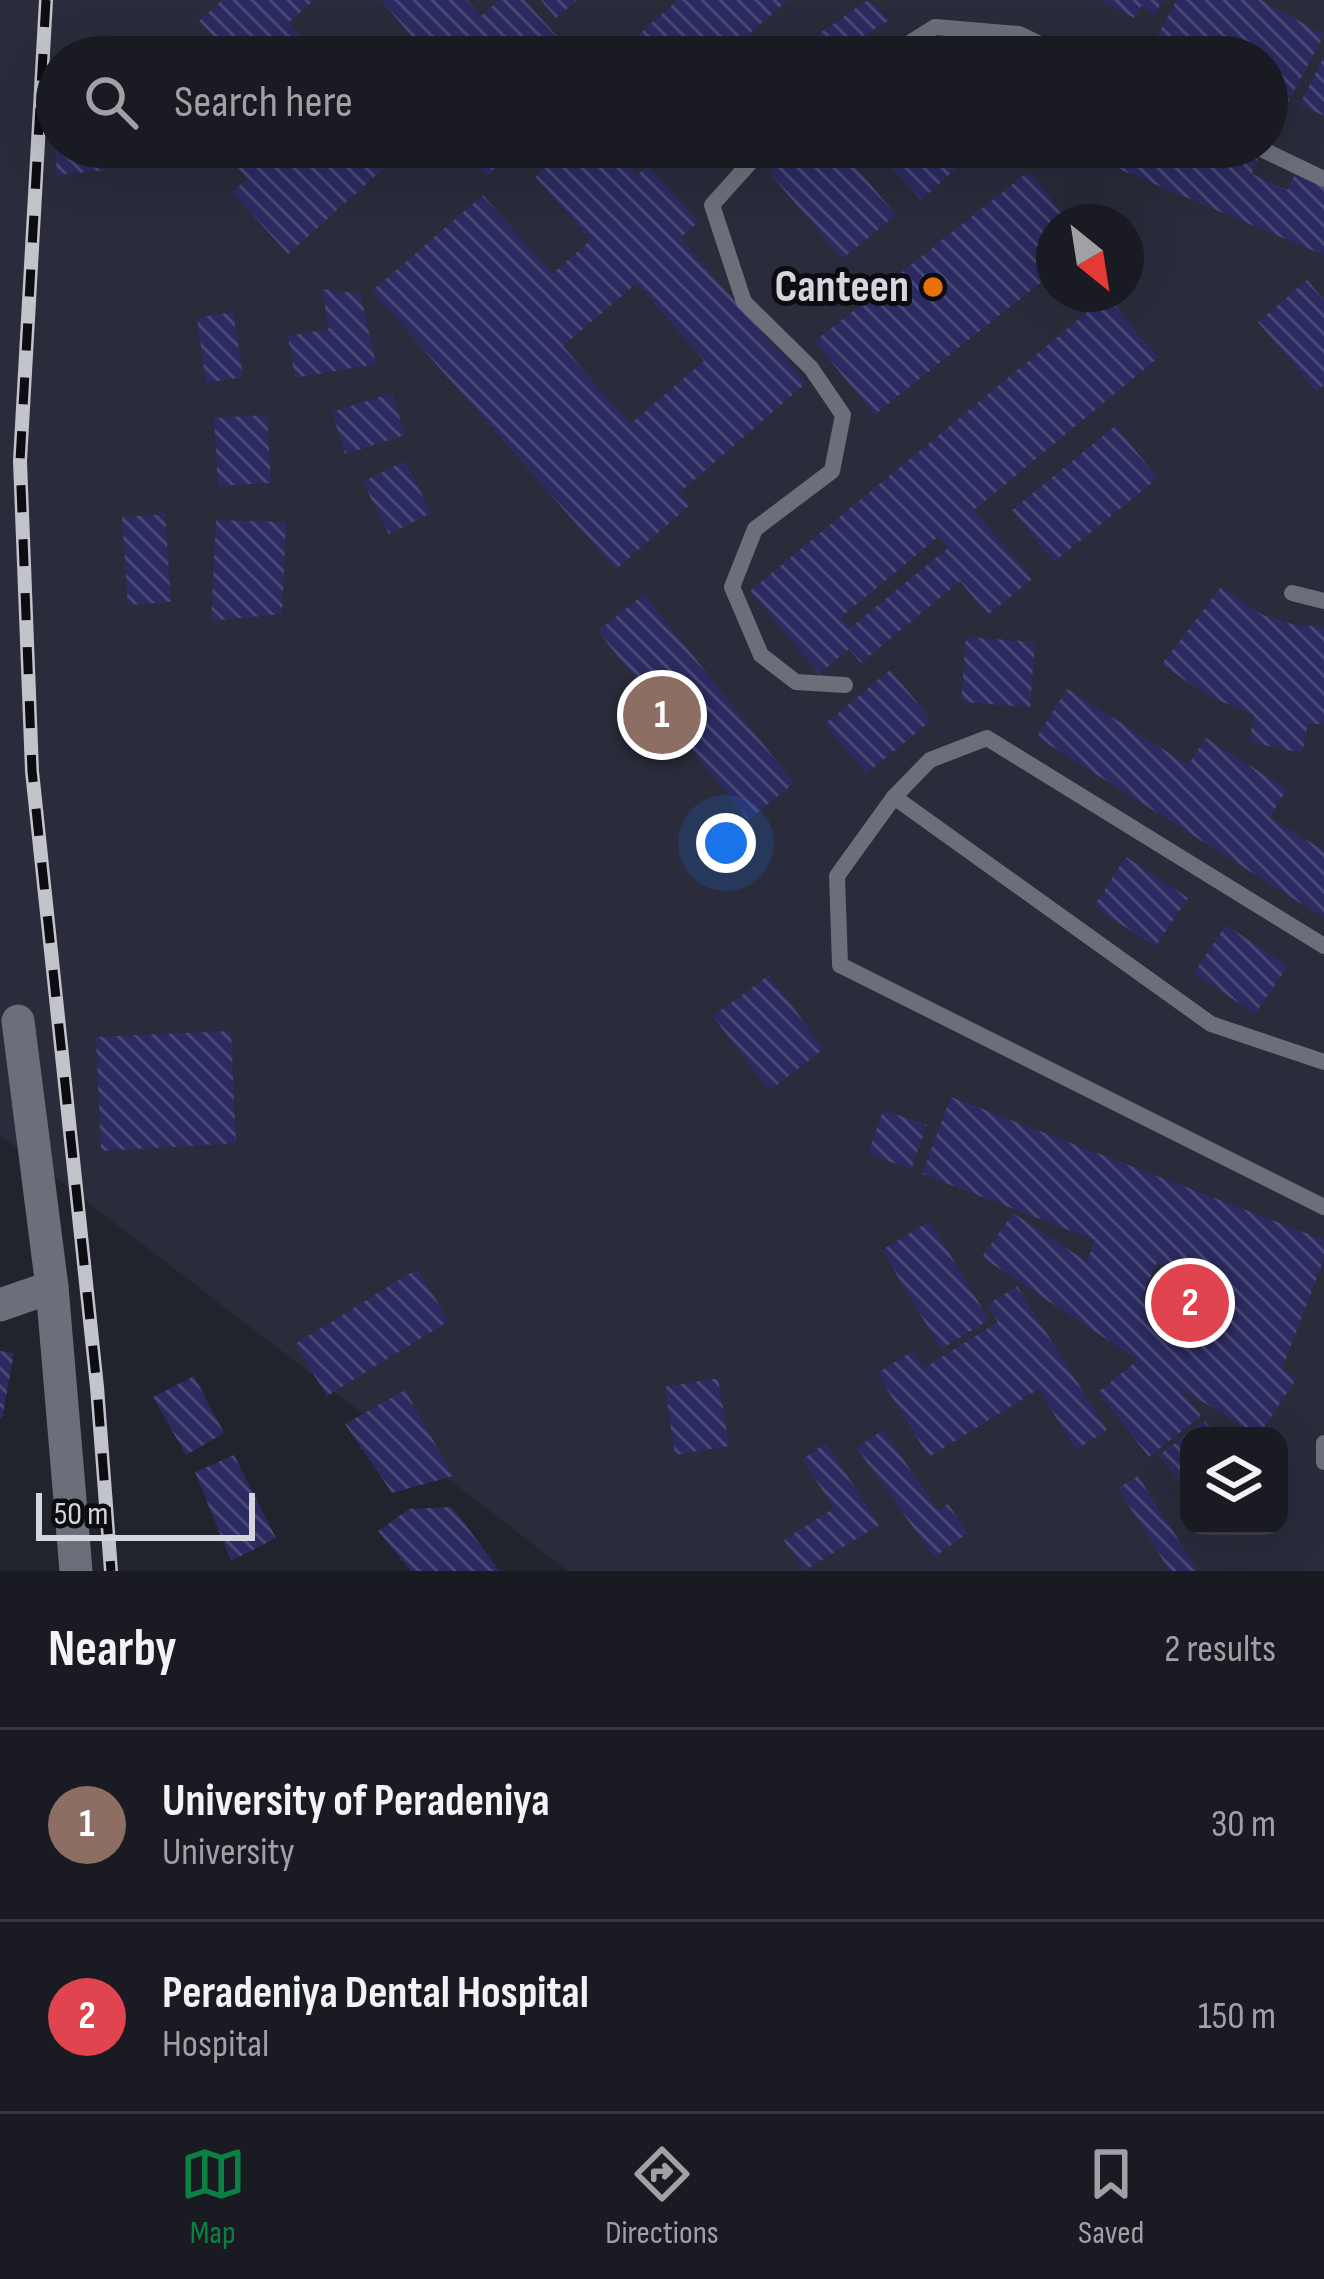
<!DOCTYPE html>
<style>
:root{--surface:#191a22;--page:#22232a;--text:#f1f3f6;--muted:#9fa1a5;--line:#373840;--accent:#0b8043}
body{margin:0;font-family:"Sofia Sans Condensed",sans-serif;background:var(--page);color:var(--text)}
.controls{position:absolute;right:36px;bottom:36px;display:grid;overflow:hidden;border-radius:24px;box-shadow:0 12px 48px #0002}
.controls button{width:108px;height:108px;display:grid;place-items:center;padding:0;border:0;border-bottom:3px solid var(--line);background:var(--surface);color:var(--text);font:60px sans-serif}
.compass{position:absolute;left:1036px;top:204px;width:108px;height:108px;border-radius:50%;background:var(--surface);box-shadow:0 12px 48px #0002;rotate:150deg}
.scale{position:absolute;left:36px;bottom:30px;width:219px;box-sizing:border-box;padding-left:12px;border:6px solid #d5d6dd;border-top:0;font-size:33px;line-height:42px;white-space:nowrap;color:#d5d6dd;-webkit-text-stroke:9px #0c0c11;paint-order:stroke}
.you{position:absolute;left:726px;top:843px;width:42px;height:42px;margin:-30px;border:9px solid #fff;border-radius:50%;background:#1a73e8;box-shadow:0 0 0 18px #1a73e833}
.badge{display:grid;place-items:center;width:78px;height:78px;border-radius:50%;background:var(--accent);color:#fff;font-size:39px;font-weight:700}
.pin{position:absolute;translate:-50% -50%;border:6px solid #fff;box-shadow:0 3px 12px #0006}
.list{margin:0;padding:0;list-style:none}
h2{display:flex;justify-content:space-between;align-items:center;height:156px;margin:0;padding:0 48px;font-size:51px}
h2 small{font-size:39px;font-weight:400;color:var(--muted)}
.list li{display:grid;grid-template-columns:78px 1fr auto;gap:36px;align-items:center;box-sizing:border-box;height:192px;padding:0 48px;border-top:3px solid var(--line)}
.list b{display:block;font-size:45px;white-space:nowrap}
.list p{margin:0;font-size:39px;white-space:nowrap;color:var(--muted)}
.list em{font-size:39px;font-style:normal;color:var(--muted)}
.icon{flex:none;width:66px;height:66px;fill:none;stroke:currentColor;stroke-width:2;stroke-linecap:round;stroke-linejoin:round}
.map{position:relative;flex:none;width:1324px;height:1571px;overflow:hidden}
.search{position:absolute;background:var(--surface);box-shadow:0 12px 48px #0002;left:36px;right:36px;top:36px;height:132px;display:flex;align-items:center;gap:30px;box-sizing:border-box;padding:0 42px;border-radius:66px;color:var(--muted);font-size:45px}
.sheet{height:540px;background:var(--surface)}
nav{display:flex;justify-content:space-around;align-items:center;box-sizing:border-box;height:168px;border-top:3px solid var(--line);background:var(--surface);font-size:33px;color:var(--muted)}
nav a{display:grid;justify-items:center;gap:6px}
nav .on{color:var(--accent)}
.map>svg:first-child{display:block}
</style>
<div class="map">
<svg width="1324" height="1571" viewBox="0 0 1324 1571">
<defs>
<pattern id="building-back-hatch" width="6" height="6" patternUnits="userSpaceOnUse" patternTransform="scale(3)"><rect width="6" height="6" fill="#2b2b61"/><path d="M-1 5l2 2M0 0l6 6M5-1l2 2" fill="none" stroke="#494977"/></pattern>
</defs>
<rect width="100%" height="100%" fill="#21232d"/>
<path fill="#2a2b3b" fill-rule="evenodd" d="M0,0H1324V1571H568L0,1135ZM57,57H1267V147H57ZM1054,222H1126V294H1054ZM1189,1436H1279V1526H1189Z"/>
<g fill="url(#building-back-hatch)" fill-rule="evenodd">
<path d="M222,0H314L289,22L319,57H207L221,44L199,21Z"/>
<path d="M381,0H467L481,16L499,0H524L576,57H394L415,40Z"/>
<path d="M541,0H577L556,18Z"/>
<path d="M678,0H788L723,57H624L619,52Z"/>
<path d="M868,0L890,20L828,57L817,35Z"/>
<path d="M1102,0H1163L1155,14L1141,6L1134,18Z"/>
<path d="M1177,0H1261L1324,35L1285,107L1267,97V57H1195L1157,36Z"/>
<path d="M183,35L204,57H158Z"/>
<path d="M1324,56V116L1300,104Z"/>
<path d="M55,147H103L106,170L57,175Z"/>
<path d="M219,147H398L402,152L288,254L232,192L248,179Z"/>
<path d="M460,147H519L486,176Z"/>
<path d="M570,147H613L637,175L648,165L698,222L680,238L806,383L679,493L690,505L616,569L372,291L483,195L552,274L591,240L535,177ZM637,283L704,361L630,424L563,346Z"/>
<path d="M799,147H839L896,215L842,259L769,172Z"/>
<path d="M873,147H968L973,153L921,200Z"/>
<path d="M1066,147H1230L1258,159L1252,174L1288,190L1295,174L1324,186V255Z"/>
<path d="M1029,171L1069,222H1054V272L874,415L815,341Z"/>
<path d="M1307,280L1324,300V385L1317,392L1258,322Z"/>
<path d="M322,289L360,294L376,364L295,378L288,336L329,329Z"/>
<path d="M1107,296L1158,358L974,510L1032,579L988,615L960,581L861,663L849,649L819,674L750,591ZM938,537L948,548L850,628L841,617Z"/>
<path d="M233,312L243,377L206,383L197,318Z"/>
<path d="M392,393L405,435L345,454L332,412Z"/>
<path d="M267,415L271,483L218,486L214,418Z"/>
<path d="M1115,426L1158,478L1054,562L1012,510Z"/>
<path d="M405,461L431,513L389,534L363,482Z"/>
<path d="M165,514L171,602L128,605L122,517Z"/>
<path d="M216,520L286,522L282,614L211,621Z"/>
<path d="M1221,587L1263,615L1295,625L1324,627V724H1308L1302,753L1249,742L1254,715L1206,695L1162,664Z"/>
<path d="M644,594L794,783L748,820L598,631Z"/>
<path d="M966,637L1035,642L1030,707L961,702Z"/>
<path d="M890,670L932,720L866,774L825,724Z"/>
<path d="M1067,689L1188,765L1206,738L1287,789L1270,817L1324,851V918L1037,737Z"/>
<path d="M1126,857L1188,898L1155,947L1094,906Z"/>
<path d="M1226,925L1288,966L1255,1014L1194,973Z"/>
<path d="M769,975L824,1049L769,1091L713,1016Z"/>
<path d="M231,1031L236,1143L101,1151L96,1037Z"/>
<path d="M951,1097L1324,1240V1259L1282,1369L1297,1378L1258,1436L1179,1387L1201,1416L1149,1457L1098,1392L1138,1360L982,1257L1013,1213L1087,1262L1095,1240L922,1174ZM1157,1263L1231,1290L1209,1343L1141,1298Z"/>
<path d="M883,1110L927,1125L911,1169L868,1154Z"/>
<path d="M930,1221L989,1320L941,1349L882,1250Z"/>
<path d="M417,1269L449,1321L327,1396L295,1344Z"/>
<path d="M1017,1286L1107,1430L1076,1450L1039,1389L929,1457L877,1373L913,1351L924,1368L998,1322L987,1305Z"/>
<path d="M0,1351L14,1353L2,1419L0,1418Z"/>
<path d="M194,1376L224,1433L186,1455L153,1397Z"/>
<path d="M718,1378L729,1446L675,1455L665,1387Z"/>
<path d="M405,1390L453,1476L392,1493L345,1424Z"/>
<path d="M1205,1421L1216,1436H1189V1494L1159,1455Z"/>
<path d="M883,1430L938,1510L948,1504L968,1533L934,1557L857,1448Z"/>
<path d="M826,1443L879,1525L804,1571L784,1540L834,1508L802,1459Z"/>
<path d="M234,1455L276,1538L231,1561L195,1472Z"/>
<path d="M1138,1476L1197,1569L1194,1571H1170L1118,1488Z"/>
<path d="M452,1507L500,1571H411L378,1531L409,1509Z"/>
<path d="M1214,1526H1239L1223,1538Z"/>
</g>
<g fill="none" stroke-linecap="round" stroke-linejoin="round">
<g stroke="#6c6e7a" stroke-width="16">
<path d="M887,57L935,27L1019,34L1067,57"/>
<path d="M764,147L712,205L744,302L811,368L843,415L832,471L755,529L732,587L761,655L796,682L845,685"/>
<path d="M1257,147L1324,179"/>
<path d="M1292,593L1324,601"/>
<path d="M894,797L1211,1024L1324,1062"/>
<path d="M1324,946L987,738L930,760L894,797L837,876L840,965L1324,1207"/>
<path d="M1324,1443V1462"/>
</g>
<g stroke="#6c6e7a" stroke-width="33">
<path d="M18,1021L52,1287"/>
<path d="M0,1305L52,1287L76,1571"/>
</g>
<g stroke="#c2c3cb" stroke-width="14">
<path id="rail" d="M46,0L20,461L32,771L97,1387L111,1571"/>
</g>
<use href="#rail" stroke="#0c0c11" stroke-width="9" stroke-dasharray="27" stroke-linecap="butt"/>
</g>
<circle fill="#e8710a" stroke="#0c0c11" stroke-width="4.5" cx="933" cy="287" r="12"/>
<g text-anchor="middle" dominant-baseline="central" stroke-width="10" stroke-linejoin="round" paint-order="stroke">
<g font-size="45" font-weight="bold" fill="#d5d6dd" stroke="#0c0c11" text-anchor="end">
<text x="909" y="287">Canteen</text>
</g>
</g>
</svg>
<div class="controls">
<button><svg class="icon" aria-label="layers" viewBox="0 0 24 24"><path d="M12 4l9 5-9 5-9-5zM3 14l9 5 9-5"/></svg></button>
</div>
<svg class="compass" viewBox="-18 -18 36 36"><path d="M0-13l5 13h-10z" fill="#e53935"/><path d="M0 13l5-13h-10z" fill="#9fa1a5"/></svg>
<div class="scale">50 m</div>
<div class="you"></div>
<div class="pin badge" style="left:662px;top:715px;background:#8d6e63">1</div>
<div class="pin badge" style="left:1190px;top:1303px;background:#e0444e">2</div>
<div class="search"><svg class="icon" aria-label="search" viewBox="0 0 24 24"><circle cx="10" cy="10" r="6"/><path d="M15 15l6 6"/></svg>Search here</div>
</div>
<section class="sheet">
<h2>Nearby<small>2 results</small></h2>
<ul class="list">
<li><span class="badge" style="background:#8d6e63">1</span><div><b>University of Peradeniya</b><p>University</p></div><em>30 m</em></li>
<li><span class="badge" style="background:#e0444e">2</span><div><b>Peradeniya Dental Hospital</b><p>Hospital</p></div><em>150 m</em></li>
</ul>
</section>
<nav>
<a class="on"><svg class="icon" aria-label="map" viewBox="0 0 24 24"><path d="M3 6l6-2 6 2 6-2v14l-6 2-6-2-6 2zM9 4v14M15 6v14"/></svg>Map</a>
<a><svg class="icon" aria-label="directions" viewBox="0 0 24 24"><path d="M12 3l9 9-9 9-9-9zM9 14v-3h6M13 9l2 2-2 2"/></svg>Directions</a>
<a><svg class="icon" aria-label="saved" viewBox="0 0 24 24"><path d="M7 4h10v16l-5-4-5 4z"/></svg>Saved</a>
</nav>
